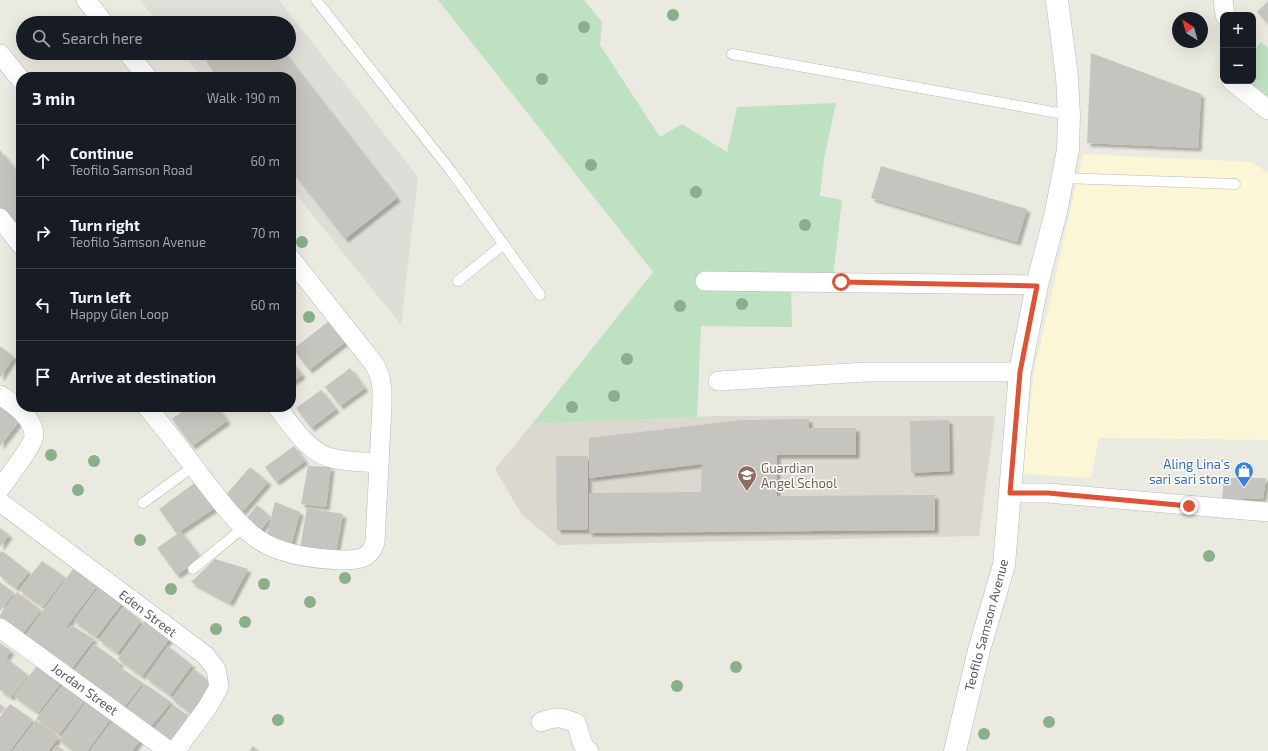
<!DOCTYPE html>
<meta charset="utf-8">
<style>
:root{--surface:#171b24;--page:#20242c;--text:#f1f3f6;--muted:#9ea1a6;--line:#363941}
body{margin:0;font-family:"Exo 2",sans-serif;background:var(--page);color:var(--text)}
.controls{position:absolute;right:12px;top:12px;display:grid;overflow:hidden;border-radius:8px;box-shadow:0 4px 16px #0002}
.controls button{width:36px;height:36px;display:grid;place-items:center;padding:0;border:0;border-bottom:1px solid var(--line);background:var(--surface);color:var(--text);font:20px sans-serif}
.compass{position:absolute;left:1172px;top:12px;width:36px;height:36px;border-radius:50%;background:var(--surface);box-shadow:0 4px 16px #0002;rotate:323deg}
.stop{position:absolute;width:12px;height:12px;margin:-9px;border:3px solid #dc5336;border-radius:50%;background:#fff}
.stop.end{background:#dc5336;border-color:#fff;box-shadow:0 1px 4px #0008}
.list{margin:0;padding:0;list-style:none}
h2{display:flex;justify-content:space-between;align-items:center;height:52px;margin:0;padding:0 16px;font-size:17px}
h2 small{font-size:13px;font-weight:400;color:var(--muted)}
.list li{display:grid;grid-template-columns:26px 1fr auto;gap:12px;align-items:center;box-sizing:border-box;height:72px;padding:0 16px;border-top:1px solid var(--line)}
.list b{display:block;font-size:15px;white-space:nowrap}
.list p{margin:0;font-size:13px;white-space:nowrap;color:var(--muted)}
.list em{font-size:13px;font-style:normal;color:var(--muted)}
.icon{flex:none;width:22px;height:22px;fill:none;stroke:currentColor;stroke-width:2;stroke-linecap:round;stroke-linejoin:round}
.map{position:relative;flex:none;width:1268px;height:751px;overflow:hidden}
.search{position:absolute;background:var(--surface);box-shadow:0 4px 16px #0002;left:16px;top:16px;width:280px;height:44px;display:flex;align-items:center;gap:10px;box-sizing:border-box;padding:0 14px;border-radius:22px;color:var(--muted);font-size:15px}
.panel{position:absolute;background:var(--surface);box-shadow:0 4px 16px #0002;left:16px;top:72px;width:280px;height:340px;border-radius:16px}
.map>svg:first-child{display:block}
</style>
<div class="map">
<svg width="1268" height="751" viewBox="0 0 1268 751">
<defs>
<filter id="shadow"><feDropShadow dx="3.5" dy="3.5" stdDeviation="1" flood-color="#0004"/></filter>
</defs>
<rect width="100%" height="100%" fill="#ebeae0"/>
<path fill="#fbf6d6" d="M1083,154L1252,162L1268,173V440L1099,438L1091,478L1022,474L1034,372Z"/>
<path fill="#deddd8" d="M140,0H279L418,177L401,325L291,188V77H202L182,53H289V23H158Z"/>
<path fill="#dbd9cf" d="M715,416H995L979,536L558,545L522,515L495,469L532,424Z"/>
<g fill="#bee1c1">
<path d="M438,0H584L602,22L600,45L660,137L682,124L727,152L737,107L836,103L824,159L820,196L842,200L833,277L791,276L792,327L701,326L697,417L532,424L653,272Z"/>
<path d="M1261,42L1268,48V102L1243,81H1253V52Z"/>
</g>
<g fill="#c6c4be" filter="url(#shadow)">
<path d="M1268,1V24L1257,12Z"/>
<path d="M216,53H284L397,198L345,239L291,170V77H218L206,61Z"/>
<path d="M1091,53L1201,94L1198,148L1087,143Z"/>
<path d="M0,150L21,177V217L11,224L0,208Z"/>
<path d="M881,166L1027,209L1017,242L871,198Z"/>
<path d="M329,321L345,342L309,370L293,349Z"/>
<path d="M0,346L14,357L0,378Z"/>
<path d="M291,361L302,375L291,383Z"/>
<path d="M350,368L365,388L340,406L325,387Z"/>
<path d="M321,390L336,409L311,428L296,408Z"/>
<path d="M0,401L22,418L0,446Z"/>
<path d="M188,407H217L227,421L192,446L172,419Z"/>
<path d="M809,419V428H856V455H777V496L935,495V530L589,533V493L701,492L702,464L589,478V438L742,420Z"/>
<path d="M949,420L950,471L911,473L910,421Z"/>
<path d="M294,446L305,461L276,482L265,467Z"/>
<path d="M556,456H588V530H557Z"/>
<path d="M308,466L331,467L326,507L301,504Z"/>
<path d="M250,467L268,482L242,512L224,497Z"/>
<path d="M1224,478H1266L1263,498L1222,500Z"/>
<path d="M196,482L215,508L180,531L201,558L177,575L157,548L177,534L159,509Z"/>
<path d="M275,502L300,512L291,546L266,539Z"/>
<path d="M257,505L271,517L260,531L246,519Z"/>
<path d="M307,508L343,514L336,552L300,548Z"/>
<path d="M0,528L9,535L0,547Z"/>
<path d="M2,551L29,572L16,588L0,576V553Z"/>
<path d="M215,559L248,569L230,603L191,582Z"/>
<path d="M42,561L65,577L43,607L19,590Z"/>
<path d="M73,569L97,586L66,627L68,629L71,625L94,639L70,671L48,655L51,650L45,658L22,640Z"/>
<path d="M0,582L14,593L0,611Z"/>
<path d="M99,587L122,603L96,637L74,621Z"/>
<path d="M17,592L41,610L21,636L0,620V615Z"/>
<path d="M123,607L141,621L117,653L99,640Z"/>
<path d="M145,621L170,638L142,676L118,659Z"/>
<path d="M0,643L11,651L6,658L28,675L11,697L0,690Z"/>
<path d="M94,644L120,663L118,666L143,683L121,711L72,674Z"/>
<path d="M168,646L192,665L170,695L146,678Z"/>
<path d="M40,662L63,680L38,713L14,696Z"/>
<path d="M194,669L215,686L194,716L172,699Z"/>
<path d="M65,682L87,698L59,734L36,719Z"/>
<path d="M145,684L171,702L148,730L124,712Z"/>
<path d="M89,698L113,716L87,751H74L59,740Z"/>
<path d="M0,704L5,708L0,714Z"/>
<path d="M10,704L33,720L10,751H0V717Z"/>
<path d="M173,705L192,718L172,746L153,731Z"/>
<path d="M114,719L142,737L132,751H90Z"/>
<path d="M36,720L59,737L48,751H13Z"/>
<path d="M57,745L64,751H52Z"/>
<path d="M253,746L259,751H249Z"/>
</g>
<g fill="none" stroke-linecap="round" stroke-linejoin="round">
<g stroke="#b6b8bc" stroke-width="11">
<g id="lane">
<path d="M316,0L451,171L540,295"/>
<path d="M732,54L1069,115"/>
<path d="M1062,178L1235,184"/>
<path d="M458,281L504,244"/>
<path d="M143,503L194,466"/>
<path d="M193,569L243,528"/>
</g>
</g>
<g stroke="#b6b8bc" stroke-width="20">
<g id="street">
<path d="M86,0L104,23"/>
<path d="M1223,0L1225,15"/>
<path d="M128,53L147,77"/>
<path d="M0,54L21,80"/>
<path d="M1232,81L1268,110"/>
<path d="M0,218L21,245"/>
<path d="M705,281L1037,285"/>
<path d="M718,381L866,372H1020"/>
<path d="M0,395C13,404 32,416 34,434C35,444 7,478 0,489"/>
<path d="M147,407C165,429 183,452 200,475C218,498 235,523 259,540C282,555 314,559 341,560C357,560 370,560 375,542L382,405V389L380,377L375,365L291,259"/>
<path d="M277,407C293,427 309,455 336,459C350,462 365,462 379,463"/>
<path d="M1010,493H1048L1268,512"/>
<path d="M0,502L205,655L216,669L219,687L207,708L175,751"/>
<path d="M0,628L169,751"/>
<path d="M541,722C555,716 562,717 576,723C581,733 579,744 589,751"/>
</g>
</g>
<g stroke="#b6b9be" stroke-width="23">
<path id="secondary" d="M955,751L979,650L1004,565L1020,372L1037,285L1056,212L1068,150L1069,115L1067,77L1057,0"/>
</g>
<use href="#lane" stroke="#fff" stroke-width="10"/>
<use href="#street" stroke="#fff" stroke-width="19"/>
<use href="#secondary" stroke="#fff" stroke-width="22"/>
</g>
<g fill="#8aaf8a">
<circle cx="673" cy="15" r="6"/>
<circle cx="584" cy="27" r="6"/>
<circle cx="542" cy="79" r="6"/>
<circle cx="591" cy="165" r="6"/>
<circle cx="696" cy="192" r="6"/>
<circle cx="805" cy="225" r="6"/>
<circle cx="302" cy="242" r="6"/>
<circle cx="742" cy="304" r="6"/>
<circle cx="680" cy="306" r="6"/>
<circle cx="309" cy="317" r="6"/>
<circle cx="627" cy="359" r="6"/>
<circle cx="614" cy="396" r="6"/>
<circle cx="572" cy="407" r="6"/>
<circle cx="51" cy="455" r="6"/>
<circle cx="94" cy="461" r="6"/>
<circle cx="78" cy="490" r="6"/>
<circle cx="140" cy="540" r="6"/>
<circle cx="1209" cy="556" r="6"/>
<circle cx="345" cy="578" r="6"/>
<circle cx="264" cy="584" r="6"/>
<circle cx="171" cy="589" r="6"/>
<circle cx="310" cy="602" r="6"/>
<circle cx="245" cy="622" r="6"/>
<circle cx="216" cy="629" r="6"/>
<circle cx="736" cy="667" r="6"/>
<circle cx="677" cy="686" r="6"/>
<circle cx="278" cy="720" r="6"/>
<circle cx="1049" cy="722" r="6"/>
<circle cx="984" cy="734" r="6"/>
</g>
<g fill="none" stroke-linecap="round" stroke-linejoin="round">
<path stroke="#dc5336" stroke-width="5" d="M841,282L1037,286L1020,372L1010,493H1048L1189,506"/>
</g>
<defs>
<g id="shop-pin" transform="scale(1)"><path d="M0 17L-7.5 6A9.5 9.5 0 1 1 7.5 6Z" fill="#3f7fe0" stroke="#fff"/><path d="M-5-2.5h2.3a2.7 3.5 0 0 1 5.4 0H5L5.5 6h-11ZM-1.5-2.5h3a1.5 2.3 0 0 0-3 0Z" fill="#fff"/></g>
<g id="school-pin" transform="scale(1)"><path d="M0 17L-7.5 6A9.5 9.5 0 1 1 7.5 6Z" fill="#8d6e63" stroke="#fff"/><path d="M0-5L7-2L0 1L-7-2ZM-4 1L0 2.5L4 1V4Q0 6-4 4Z" fill="#fff"/></g>
</defs>
<g fill-rule="evenodd">
<use href="#shop-pin" x="1244" y="471"/>
<use href="#school-pin" x="747" y="475"/>
</g>
<g text-anchor="middle" dominant-baseline="central" stroke-width="3" stroke-linejoin="round" paint-order="stroke">
<g font-size="13" fill="#366cbe" stroke="#fff" text-anchor="end">
<text x="1230" y="464">Aling Lina's<tspan x="1230" dy="15">sari sari store</tspan></text>
</g>
<g font-size="13" fill="#785e54" stroke="#fff" text-anchor="start">
<text x="761" y="468">Guardian<tspan x="761" dy="15">Angel School</tspan></text>
</g>
<g font-size="13" fill="#595c60" stroke="#fff">
<text transform="translate(148 613) rotate(37)">Eden Street</text>
<text transform="translate(986 625) rotate(-75)">Teofilo Samson Avenue</text>
<text transform="translate(85 689) rotate(36)">Jordan Street</text>
</g>
</g>
</svg>
<div class="controls">
<button>+</button>
<button>−</button>
</div>
<svg class="compass" viewBox="-18 -18 36 36"><path d="M0-13l5 13h-10z" fill="#e53935"/><path d="M0 13l5-13h-10z" fill="#9ea1a6"/></svg>
<div class="stop" style="left:841px;top:282px"></div>
<div class="stop end" style="left:1189px;top:506px"></div>
<div class="search"><svg class="icon" aria-label="search" viewBox="0 0 24 24"><circle cx="10" cy="10" r="6"/><path d="M15 15l6 6"/></svg>Search here</div>
<section class="panel">
<h2>3 min<small>Walk · 190 m</small></h2>
<ul class="list">
<li><svg class="icon" aria-label="ahead" viewBox="0 0 24 24"><path d="M12 20V5M6 11l6-6 6 6"/></svg><div><b>Continue</b><p>Teofilo Samson Road</p></div><em>60 m</em></li>
<li><svg class="icon" aria-label="right" viewBox="0 0 24 24"><path d="M7 20v-9h11M14 6l5 5-5 5"/></svg><div><b>Turn right</b><p>Teofilo Samson Avenue</p></div><em>70 m</em></li>
<li><svg class="icon" aria-label="left" viewBox="0 0 24 24"><path d="M17 20v-9H6M10 6l-5 5 5 5"/></svg><div><b>Turn left</b><p>Happy Glen Loop</p></div><em>60 m</em></li>
<li><svg class="icon" aria-label="arrive" viewBox="0 0 24 24"><path d="M6 21V4h12l-3 4 3 4H6"/></svg><div><b>Arrive at destination</b></div></li>
</ul>
</section>
</div>
